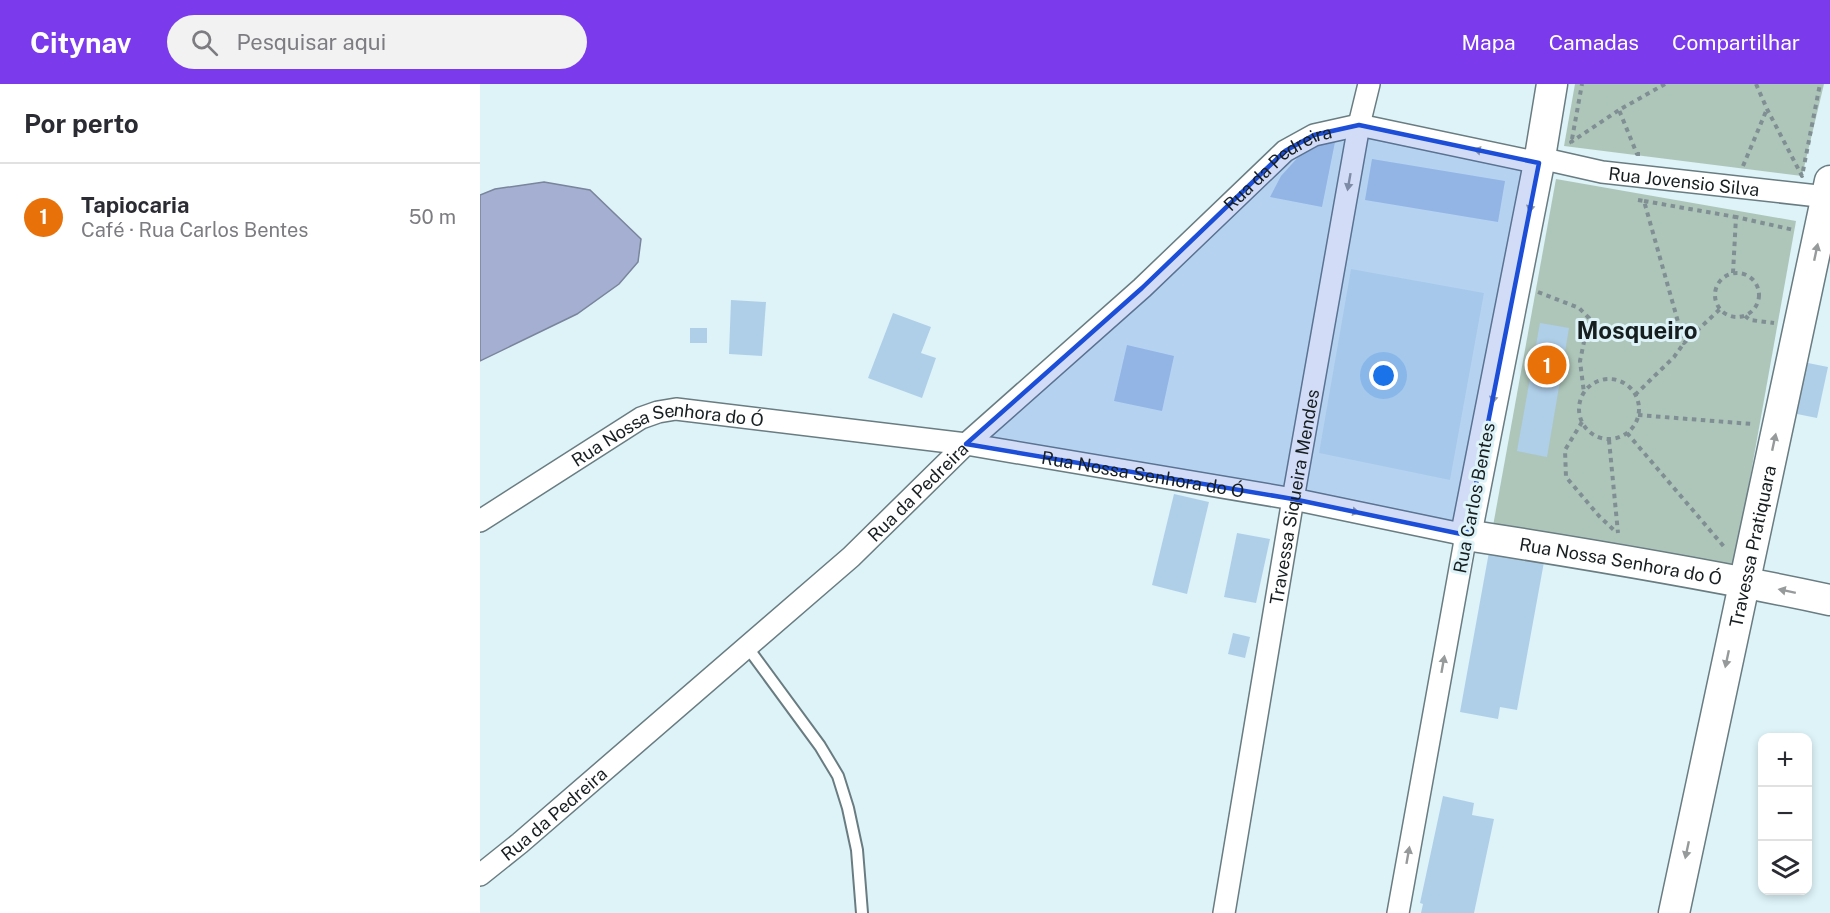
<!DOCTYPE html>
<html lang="pt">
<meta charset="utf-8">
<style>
:root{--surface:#fff;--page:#f2f2f3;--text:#2b2b33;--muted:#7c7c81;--line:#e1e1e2;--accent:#7c3aed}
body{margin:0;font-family:"Public Sans",sans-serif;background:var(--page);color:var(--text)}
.controls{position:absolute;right:18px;bottom:18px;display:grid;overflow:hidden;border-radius:12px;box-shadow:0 3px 9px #0003}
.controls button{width:54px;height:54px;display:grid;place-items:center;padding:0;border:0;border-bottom:2px solid var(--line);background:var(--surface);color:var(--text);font:30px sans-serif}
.you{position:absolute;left:904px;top:292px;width:21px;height:21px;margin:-15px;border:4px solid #fff;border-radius:50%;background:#1a73e8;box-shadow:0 0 0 9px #1a73e833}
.badge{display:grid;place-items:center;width:39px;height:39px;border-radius:50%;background:var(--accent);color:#fff;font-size:20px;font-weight:700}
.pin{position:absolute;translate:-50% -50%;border:3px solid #fff;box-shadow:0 2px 6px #0006}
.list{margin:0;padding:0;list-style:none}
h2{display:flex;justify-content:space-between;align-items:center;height:78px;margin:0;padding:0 24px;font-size:26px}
h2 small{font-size:20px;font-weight:400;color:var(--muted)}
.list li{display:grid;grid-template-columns:39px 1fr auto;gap:18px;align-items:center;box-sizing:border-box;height:108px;padding:0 24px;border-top:2px solid var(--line)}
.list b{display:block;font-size:22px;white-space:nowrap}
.list p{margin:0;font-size:20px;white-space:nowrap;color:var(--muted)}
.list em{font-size:20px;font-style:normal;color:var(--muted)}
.icon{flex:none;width:33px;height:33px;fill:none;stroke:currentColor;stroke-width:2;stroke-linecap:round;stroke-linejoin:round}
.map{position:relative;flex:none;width:1350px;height:829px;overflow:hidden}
header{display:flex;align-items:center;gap:36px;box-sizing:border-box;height:84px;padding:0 30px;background:var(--accent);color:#fff}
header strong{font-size:28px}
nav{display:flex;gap:33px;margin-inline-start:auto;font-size:21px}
.search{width:420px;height:54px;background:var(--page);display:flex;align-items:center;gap:15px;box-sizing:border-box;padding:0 21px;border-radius:33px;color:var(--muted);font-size:22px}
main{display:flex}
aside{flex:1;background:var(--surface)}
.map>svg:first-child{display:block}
</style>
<header>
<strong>Citynav</strong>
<div class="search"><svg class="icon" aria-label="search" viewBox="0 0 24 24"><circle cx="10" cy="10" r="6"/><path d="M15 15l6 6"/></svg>Pesquisar aqui</div>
<nav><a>Mapa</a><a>Camadas</a><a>Compartilhar</a></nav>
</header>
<main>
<aside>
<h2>Por perto<small></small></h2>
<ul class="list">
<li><span class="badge" style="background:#e8710a">1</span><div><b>Tapiocaria</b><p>Café · Rua Carlos Bentes</p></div><em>50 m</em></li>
</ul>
</aside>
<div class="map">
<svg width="1350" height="829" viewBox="0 0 1350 829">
<rect width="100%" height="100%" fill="#ddf3f8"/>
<path fill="#c9e8f0" d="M871,185L1004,209L970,396L839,369Z"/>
<g fill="#aec6b9">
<path d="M1095,0H1344L1322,92L1084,62Z"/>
<path d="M1076,95L1316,137L1254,484L1013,442Z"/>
</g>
<path fill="#a4afd1" stroke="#7a849c" stroke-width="1.5" d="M64,98L110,106L161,155L158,178L139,200L97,230L0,277V111L15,105Z"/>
<g fill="#afcfe9">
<path d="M855,58L842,123L790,113L801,92L821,70L833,62Z"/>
<path d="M892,75L1025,97L1018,138L885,116Z"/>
<path d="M251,216L286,218L282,272L249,270Z"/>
<path d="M413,229L451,243L441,269L456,274L442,314L388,294Z"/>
<path d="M1060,239L1089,244L1067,373L1037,367Z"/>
<rect x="210" y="244" width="17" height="15"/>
<path d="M647,261L694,272L682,327L634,317Z"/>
<path d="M1323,278L1348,283L1337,334L1312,329Z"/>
<path d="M694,410L729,418L707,510L672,501Z"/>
<path d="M757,449L790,455L776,519L744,513Z"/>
<path d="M1009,468L1064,478L1037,626L1020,623L1018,635L980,628Z"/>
<path d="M753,549L770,553L765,574L748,570Z"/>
<path d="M963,712L994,719L992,731L1014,735L994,829H941L943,820L940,819Z"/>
</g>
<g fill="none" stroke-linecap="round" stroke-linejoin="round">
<g stroke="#697c82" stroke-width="14">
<path id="lane" d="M268,564L340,662L358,692L368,724L377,766L382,829"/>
</g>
<g stroke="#697c82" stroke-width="24">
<g id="street">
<path id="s1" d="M1060,74L1122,88L1347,113"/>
<path id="s2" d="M0,437L161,334L178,328L196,325L486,360L813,415L986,451L918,829"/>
<path id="s3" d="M0,791L40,759L371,473L486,360L662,204L805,67L834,51L879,41L1059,79"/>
<path id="s4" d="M744,829L813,415L879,41L889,0"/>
</g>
</g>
<g stroke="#697c82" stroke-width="33">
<g id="secondary">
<path id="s5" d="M1072,0L1059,79L986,451C1108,470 1229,490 1350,516"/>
<path id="s6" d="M1194,829L1350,97"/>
</g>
</g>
<g stroke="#808f93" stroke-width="4" stroke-dasharray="4.5 4.5" stroke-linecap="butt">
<path d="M1276,0L1287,25L1322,92L1340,0"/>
<path d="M1092,55L1102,0"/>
<path d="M1092,59L1091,58L1139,26"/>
<path d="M1160,70H1157L1139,26L1185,0"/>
<path d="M1263,82L1287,25"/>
<path d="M1158,116L1164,117L1204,259L1240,225"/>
<path d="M1164,117L1256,133"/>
<path d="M1253,189L1256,133L1314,146"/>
<circle cx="1257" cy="211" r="22"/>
<path d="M1058,208L1099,224L1109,234L1100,277L1104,309"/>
<path d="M1265,232L1270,236L1294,239"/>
<circle cx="1129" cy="325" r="30"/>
<path d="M1155,311L1194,273L1204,259"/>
<path d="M1158,331L1272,340"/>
<path d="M1102,338L1085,366L1086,393L1119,432L1136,448"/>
<path d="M1147,349L1246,465"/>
<path d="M1129,356L1138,449"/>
</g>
<use href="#lane" stroke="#fff" stroke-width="10"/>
<use href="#street" stroke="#fff" stroke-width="21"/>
<use href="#secondary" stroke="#fff" stroke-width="30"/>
</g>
<defs><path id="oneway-solid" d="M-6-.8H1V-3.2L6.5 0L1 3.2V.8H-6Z" transform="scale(1.5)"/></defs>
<g fill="#979a9b">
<use href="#oneway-solid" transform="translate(1002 67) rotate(-168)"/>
<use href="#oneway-solid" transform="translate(869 98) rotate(100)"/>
<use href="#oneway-solid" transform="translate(1051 120) rotate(101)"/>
<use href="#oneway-solid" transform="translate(1336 168) rotate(-78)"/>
<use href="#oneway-solid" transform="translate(1014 311) rotate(101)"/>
<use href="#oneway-solid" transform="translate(1294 358) rotate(-78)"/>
<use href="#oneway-solid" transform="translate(871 427) rotate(11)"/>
<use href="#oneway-solid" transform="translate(1307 507) rotate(-168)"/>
<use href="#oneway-solid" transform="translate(1247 575) rotate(102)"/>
<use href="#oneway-solid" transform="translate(963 580) rotate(-80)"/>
<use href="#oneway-solid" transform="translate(1207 766) rotate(102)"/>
<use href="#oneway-solid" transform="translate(928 771) rotate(-80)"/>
</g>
<path fill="#1d4ed8" fill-opacity="0.2" stroke="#1d4ed8" stroke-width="4.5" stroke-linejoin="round" d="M879,41L1059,79L986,451L813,415L486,360L662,204L805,67L834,51Z"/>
<g text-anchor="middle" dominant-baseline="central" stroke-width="6" stroke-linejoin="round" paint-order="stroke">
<g font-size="18" fill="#171e20" stroke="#ddf3f8">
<text stroke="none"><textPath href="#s3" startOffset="1068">Rua da Pedreira</textPath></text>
<text stroke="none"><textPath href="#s1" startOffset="146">Rua Jovensio Silva</textPath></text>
<text stroke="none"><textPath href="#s2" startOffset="213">Rua Nossa Senhora do Ó</textPath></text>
<text stroke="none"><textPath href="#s2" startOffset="699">Rua Nossa Senhora do Ó</textPath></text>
<text stroke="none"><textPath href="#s3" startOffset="582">Rua da Pedreira</textPath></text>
<text stroke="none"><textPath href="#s4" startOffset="422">Travessa Siqueira Mendes</textPath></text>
<text transform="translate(994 414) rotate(-79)">Rua Carlos Bentes</text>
<text stroke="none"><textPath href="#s6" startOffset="375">Travessa Pratiquara</textPath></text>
<text stroke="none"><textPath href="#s5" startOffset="616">Rua Nossa Senhora do Ó</textPath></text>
<text stroke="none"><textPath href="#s3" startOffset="96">Rua da Pedreira</textPath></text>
</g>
<g font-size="24" font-weight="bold" fill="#171e20" stroke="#ddf3f8">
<text x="1157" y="246">Mosqueiro</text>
</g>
</g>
</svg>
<div class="controls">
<button>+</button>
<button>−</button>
<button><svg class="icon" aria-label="layers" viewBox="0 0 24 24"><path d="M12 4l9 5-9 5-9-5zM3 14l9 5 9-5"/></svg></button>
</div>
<div class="you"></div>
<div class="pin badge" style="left:1067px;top:281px;background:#e8710a">1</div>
</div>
</main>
